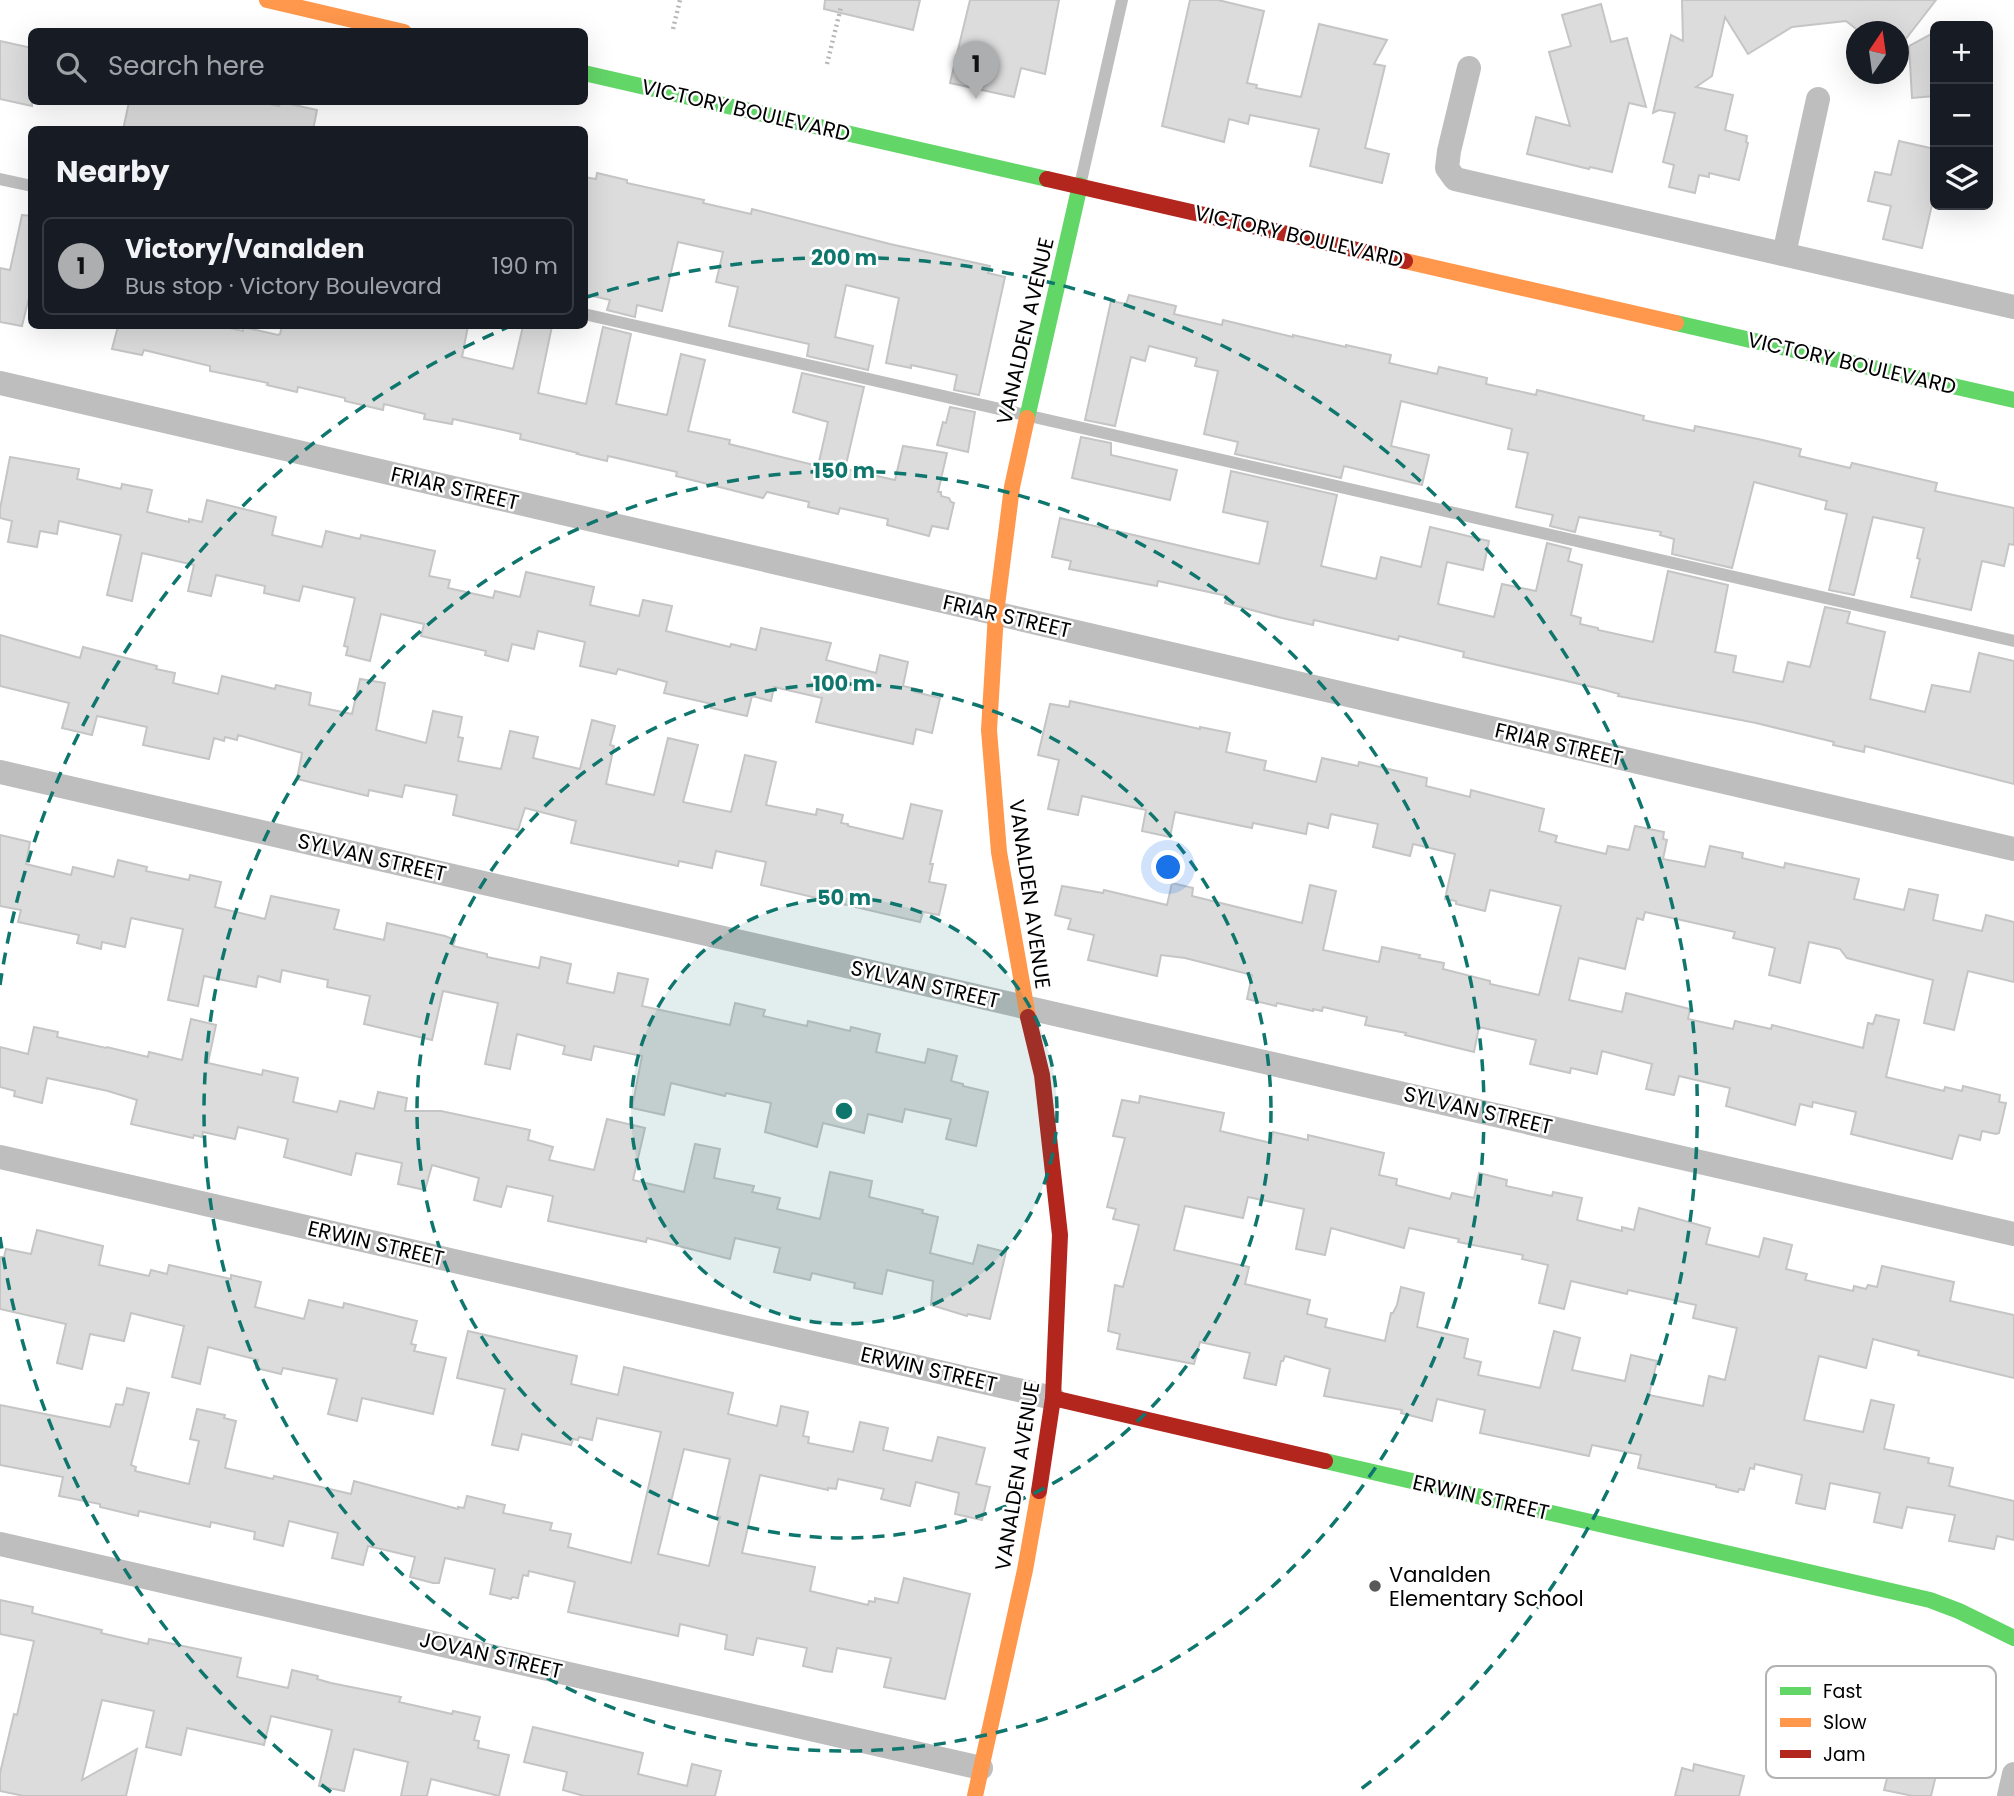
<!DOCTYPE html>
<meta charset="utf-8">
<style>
:root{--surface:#171b24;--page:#242831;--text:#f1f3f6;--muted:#9ea1a6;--line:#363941;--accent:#adaeaf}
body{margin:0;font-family:Poppins,sans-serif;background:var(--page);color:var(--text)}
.controls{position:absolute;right:21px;top:21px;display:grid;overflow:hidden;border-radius:10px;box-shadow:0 7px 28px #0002}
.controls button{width:63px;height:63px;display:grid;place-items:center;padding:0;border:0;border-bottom:2px solid var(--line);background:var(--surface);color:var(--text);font:35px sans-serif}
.compass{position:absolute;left:1846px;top:21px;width:63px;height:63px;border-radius:50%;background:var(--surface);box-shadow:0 7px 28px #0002;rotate:13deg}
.you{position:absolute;left:1169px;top:868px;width:24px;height:24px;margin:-18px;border:5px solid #fff;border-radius:50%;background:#1a73e8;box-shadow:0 0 0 10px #1a73e833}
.badge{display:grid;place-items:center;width:46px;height:46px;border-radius:50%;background:var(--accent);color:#111;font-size:23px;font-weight:700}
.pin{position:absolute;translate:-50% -58px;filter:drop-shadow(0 2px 4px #0008)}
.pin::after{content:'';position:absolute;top:37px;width:24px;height:21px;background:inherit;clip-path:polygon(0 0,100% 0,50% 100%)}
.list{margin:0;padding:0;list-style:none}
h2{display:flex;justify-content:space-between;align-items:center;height:91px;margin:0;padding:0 28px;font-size:30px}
h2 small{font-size:23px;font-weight:400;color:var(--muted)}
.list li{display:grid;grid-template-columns:46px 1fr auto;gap:21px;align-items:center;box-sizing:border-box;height:98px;margin:0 14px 14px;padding:0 14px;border:2px solid var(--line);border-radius:10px}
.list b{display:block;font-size:26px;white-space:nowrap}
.list p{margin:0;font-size:23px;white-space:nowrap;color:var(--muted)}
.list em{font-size:23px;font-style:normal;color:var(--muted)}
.icon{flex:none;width:38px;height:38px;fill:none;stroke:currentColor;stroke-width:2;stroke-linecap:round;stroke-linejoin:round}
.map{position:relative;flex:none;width:2014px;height:1796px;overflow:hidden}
.search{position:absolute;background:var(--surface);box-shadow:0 7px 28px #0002;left:28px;top:28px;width:560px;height:77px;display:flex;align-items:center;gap:18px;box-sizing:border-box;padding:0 24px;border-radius:10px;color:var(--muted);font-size:26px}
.panel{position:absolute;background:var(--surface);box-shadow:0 7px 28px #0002;left:28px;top:126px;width:560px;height:203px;border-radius:10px}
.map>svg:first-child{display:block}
</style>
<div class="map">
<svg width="2014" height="1796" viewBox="0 0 2014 1796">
<rect width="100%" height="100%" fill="#fff"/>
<g fill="#dcdcdc" stroke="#c5c5c5" stroke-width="2" fill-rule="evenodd">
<path d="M825,0H920L913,30L824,9Z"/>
<path d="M970,0H1059L1045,74L1021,68L1014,97L950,83Z"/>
<path d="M1190,0H1218L1264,11L1247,83L1257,85L1256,88L1301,97L1319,24L1387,40L1374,64L1385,66L1365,148L1389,154L1382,183L1310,166L1319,129L1250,115L1248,124L1229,119L1224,142L1162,126Z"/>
<path d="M1682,0H1936L1905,40L1899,36V32H1860L1846,21L1792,27L1748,54L1725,17L1712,76L1696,87L1733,95L1725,130L1747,136L1746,142L1748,143L1739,180L1709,173V177L1699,175L1695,193L1669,187L1674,165L1663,162L1675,113L1659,110L1653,113L1671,35L1683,41Z"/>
<path d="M1601,4L1611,42L1627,38L1646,107L1629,103L1612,172L1590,167L1589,169L1527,154L1536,117L1570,126L1549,52L1571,46L1562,15Z"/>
<path d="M1935,32V96L1912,98L1909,46Z"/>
<path d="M0,41L32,48V106L0,99Z"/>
<path d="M129,102H260L279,106L281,102L317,110L313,130H123Z"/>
<path d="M1899,141L1935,149V192L1922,248L1883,239L1891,206L1868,201L1875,172L1891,175Z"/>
<path d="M597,173L627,180V183L704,200L703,203L751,214L752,209L890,244L990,266L988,273L1005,277L979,395L954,390L957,375L911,365V368L886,363L899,298L846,285L835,337L873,346L868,370L807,356L809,344L729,326L738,287L716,282L723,252L678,242L662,311L637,305L635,317L607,310L610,300L584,294V177L596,179Z"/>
<path d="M22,215L32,216V285L22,326L0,322V268L10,270Z"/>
<path d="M1129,295L1176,306L1174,314L1222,325L1223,320L1293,337V335L1346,347V345L1391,355L1389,363L1437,374L1439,367L1487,378L1486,384L1536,395L1537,390L1644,416L1643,420L1694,431L1695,426L1758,439L1801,449L1799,456L1850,468L1852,463L1937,483L1935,491L2014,508V545L2009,544L2004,566L1982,561L1971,610L1911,597L1920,559L1917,558L1924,528L1873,517L1854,595L1829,590L1847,514L1825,509L1827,501L1754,482L1732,568L1672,554L1674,539L1660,535L1661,532L1579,517L1575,532L1550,526L1553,515L1516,507L1528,453L1508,449L1512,429L1401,401L1391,446L1429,455L1422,485L1344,466L1341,478L1235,454L1238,442L1204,434L1218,371L1195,366L1197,358L1149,346L1145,361L1131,357L1115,426L1085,420L1111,301L1126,304Z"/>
<path d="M118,326H220L243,331V327L278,335L280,334L282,326H468L462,357L513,369L523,326H552L538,393L586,404L603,327L631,334L616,404L667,415L681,354L705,360L688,431L730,440L729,444L818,466L828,422L793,412L802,373L864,387L845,469L895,480L903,446L947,453L938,492H941V496L949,498L951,502L954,503L948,529L932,526L929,536L887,525L888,519L840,508L838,514L808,507L809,502L767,492L763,498L676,476L677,472L608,456L607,461L577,454L578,453L520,439L521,434L453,419L452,424L424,419L425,414L384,404L383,410L345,401V398L298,387L297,392L267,385L268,383L210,371V366L144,350L142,355L112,349Z"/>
<path d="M950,407L975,412L968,452L937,445L943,422L946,423Z"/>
<path d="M1081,437L1111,443V455L1177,470L1170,500L1072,478Z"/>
<path d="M10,457L79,469L77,479L121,489L122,484L152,490L147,512L189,522V519L202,522L207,500L276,517L272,535L322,547L326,531L360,539L361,535L435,551L429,576L450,580L448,588L493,598L495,591L520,597L526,572L594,587L590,605L639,616L643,600L672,606L666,631L730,647L731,644L756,650L761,628L831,643L826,660L876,673L880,655L908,662L903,686L916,689L915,692L940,698L932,733L916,729L913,744L816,722L822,698L774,687L771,701L752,696L747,716L711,708L712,704L664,693L667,682L618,669L616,674L580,666L585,642L538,631L534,649L512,644L508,661L485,655L486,651L421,636L424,624L381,614L370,661L346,655L348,647L344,646L355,598L303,586L299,601L264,593L265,586L216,575L211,596L188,591L194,565L142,553L132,601L107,595L121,535L59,521L57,534L40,531L37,547L8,542L12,521L0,518V509Z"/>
<path d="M1231,471L1337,495L1321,566L1376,579L1381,557L1421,567L1430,527L1489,541L1483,570L1447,562L1438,604L1494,617L1502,584L1536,591L1547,543L1571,549L1568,561L1582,565L1571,615L1581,618L1580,624L1598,628V630L1653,642L1668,571L1728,585L1715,652L1736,656L1733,672L1783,682L1788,662L1810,667L1825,607L1850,612L1847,623L1885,632L1870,699L1925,712L1932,685L1970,692L1979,653L2014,661V784L1865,746L1864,752L1833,745L1834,742L1756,723L1618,696L1619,694L1601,689L1463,657L1464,652L1399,636L1398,640L1314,620L1313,625L1282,618L1225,603L1227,596L1158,581L1157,586L1069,569L1071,561L1052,557L1060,518L1259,564L1268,522L1223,512Z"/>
<path d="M0,635L80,658L83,647L157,666L156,669L175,673L173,683L218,694L222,676L275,689L276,685L311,693L309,705L352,714L360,679L385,683L376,730L426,743L433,711L462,717L458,737L463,738L458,761L501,769L510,731L538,737L533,758L580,769L592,720L615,726L610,745L614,746L606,784L654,795L668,738L698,745L683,802L731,812L745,755L776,762L766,805L816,815L817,809L843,815L841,823L848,824V826L903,839L911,804L942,811L930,864H933L929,882L946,885L939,915L923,912L920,922L761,885L766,862L716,851L712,868L679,861L678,866L571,843L576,821L525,808L518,830L453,815L457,795L405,785L402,797L369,790L368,796L297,779L302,753L238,735L237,740L225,737L224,741L214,738L209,759L143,745L147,727L97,716L92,735L62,728L69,703L0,686Z"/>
<path d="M1070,701L1200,729V727L1230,733L1226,752L1266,761L1264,770L1316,782L1322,758L1358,766L1359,762L1427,778L1426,786L1470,797L1471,790L1544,809L1539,831L1557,836L1555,842L1606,854L1608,846L1629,850L1635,826L1664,832L1663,839L1667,840L1663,859L1705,867L1710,846L1743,853L1742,858L1784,868L1785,863L1859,879L1854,899L1904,910L1909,889L1938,895L1933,920L1982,931L1986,915L2014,922V982L1968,971L1954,1030L1924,1023L1933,980L1847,958L1840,949L1809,942L1800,983L1769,975L1775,948L1733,938L1735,932L1645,912L1643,920L1637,918L1625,969L1579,958L1569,1000L1622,1012L1626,993L1690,1009L1688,1019L1733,1029L1735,1021L1771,1029L1772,1025L1863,1048L1868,1023L1873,1024L1876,1015L1899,1020L1886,1077L1944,1091L1945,1087L1962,1091L1963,1086L2000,1095L1999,1102L2006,1103L1999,1133L1996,1134L1982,1131L1980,1140L1959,1135L1952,1159L1851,1134L1856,1112L1813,1102L1812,1107L1800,1104L1795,1125L1726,1106L1730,1088L1679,1076L1674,1095L1646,1089L1652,1064L1602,1051L1597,1074L1571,1068L1570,1073L1530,1064L1536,1040L1479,1027L1474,1052L1405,1035L1406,1033L1365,1025L1367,1017L1323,1007L1322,1011L1313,1009V1011L1277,1003L1276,1006L1247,999L1252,975L1185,958L1161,955L1157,976L1088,960L1094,935L1068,929L1071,919L1055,915L1062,886L1103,893L1104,890L1167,905L1172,883L1193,888L1192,896L1302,923L1310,885L1336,891L1323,950L1379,962L1382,947L1420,955L1419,958L1444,963L1443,969L1490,981V984L1539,995L1561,906L1490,890L1485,911L1456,904V901L1445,899L1455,854L1413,844L1410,856L1373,847L1378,824L1331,814L1328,828L1308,823L1306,834L1253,823L1252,828L1175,812L1170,837L1142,831L1146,810L1082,796L1078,815L1048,809L1059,760L1038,755L1050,704L1069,707Z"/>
<path d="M0,835L30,842L26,864L71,875L73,867L114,877L118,860L147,867L146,871L189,880L190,875L221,882L215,907L265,919L271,896L339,910L334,929L384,940L387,923L445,936L455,940L453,946L487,954V957L539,968L541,957L571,964L567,983L614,993L618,973L648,979L642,1006L730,1025L735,1003L765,1010L763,1016L807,1026L808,1021L850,1031L851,1027L880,1034L876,1052L925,1063L928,1049L957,1056L951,1081L963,1084V1086L988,1092L976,1146L946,1139L951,1119L905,1109L902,1122L868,1114L864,1133L823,1123L817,1147L765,1132L771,1103L726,1093L725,1096L671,1083L664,1115L632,1108L642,1056L594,1046L591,1060L563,1054L565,1046L517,1034L510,1069L485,1064L498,1003L443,991L432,1040L364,1024L370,996L327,987L328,980L282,970L280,982L258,976L256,987L204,976L198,1006L168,1000L183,929L131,918L125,947L102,942L101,949L77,943L79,935L18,922L21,910L0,906Z"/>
<path d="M191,1019L216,1025L208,1063L262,1075L263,1070L298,1078L293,1102L337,1112L340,1101L374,1109L378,1092L407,1098L405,1111H441L530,1130L528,1140L553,1147L549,1160L594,1170L607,1119L645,1128L633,1180L684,1192L695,1144L720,1149L714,1178L754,1186L752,1192L780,1198L777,1209L820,1219L830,1172L872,1181L869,1197L923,1210L922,1213L938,1217L930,1253L973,1264L978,1245L1006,1252L990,1319L968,1314L967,1316L931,1305L933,1281L887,1270L882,1294L854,1288L855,1283L812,1273L810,1280L774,1272L780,1248L735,1238L730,1259L647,1238L646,1242L548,1221L553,1196L507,1186L501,1207L474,1200L479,1178L432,1165L425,1190L398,1184L402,1163L356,1153L351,1175L284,1157L288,1139L238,1127L235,1139L203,1132L202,1137L194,1135L193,1138L131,1124L137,1100L108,1091L47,1078L42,1103L14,1096L15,1091L0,1087V1047L28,1054L34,1027L58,1032L57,1037L106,1048L107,1047L148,1057L149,1052L182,1060Z"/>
<path d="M1140,1096L1224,1113L1220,1131L1271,1143L1273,1132L1308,1140V1135L1384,1153L1379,1175L1397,1179L1396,1185L1450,1199L1452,1193L1474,1198L1479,1173L1507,1180L1506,1186L1552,1196L1553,1192L1582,1198L1577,1220L1622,1231V1227L1634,1230L1639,1208L1710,1228L1706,1244L1759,1257L1764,1238L1792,1245L1786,1269L1807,1274L1805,1280L1853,1291L1854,1286L1866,1289L1868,1285L1877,1287L1882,1266L1954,1282L1950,1301L2014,1315V1378L1918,1355L1919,1351L1873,1339L1866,1368L1819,1356L1804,1420L1863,1432L1871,1400L1894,1405L1884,1449L1929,1458L1928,1463L1953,1468L1949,1486L2014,1501V1540L1997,1536L1994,1549L1949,1541L1955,1515L1907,1507L1902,1528L1874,1522L1880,1493L1830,1483L1825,1509L1804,1505L1796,1503L1802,1475L1755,1464L1754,1469L1750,1468L1744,1490L1739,1489L1738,1492L1716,1487V1485L1638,1468L1641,1455L1592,1445L1589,1456L1480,1433L1485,1410L1437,1399L1432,1421L1401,1413L1402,1410L1324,1396L1330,1369L1285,1356L1283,1361H1281L1276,1385L1244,1378L1250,1353L1200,1342L1194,1364L1117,1349L1120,1334L1108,1331L1115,1285L1123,1287L1139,1225L1113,1219L1116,1209L1107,1207L1125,1138L1113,1136L1122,1100L1139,1103ZM1248,1197L1304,1209L1296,1249L1325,1255L1331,1228L1404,1248L1409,1228L1459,1239L1458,1242L1523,1255L1522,1259L1548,1265L1539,1303L1564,1309L1571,1281L1627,1294L1628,1290L1696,1305L1693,1318L1737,1328L1725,1380L1709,1376L1703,1406L1649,1395L1657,1361L1631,1355L1625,1381L1572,1370L1580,1338L1554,1331L1540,1388L1478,1375L1481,1362L1464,1358L1468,1339L1417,1327L1424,1293L1401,1287L1397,1305L1393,1313H1391L1385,1341L1325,1327L1327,1319L1307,1314L1310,1300L1245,1284L1249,1267L1174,1250L1185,1206L1243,1218Z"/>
<path d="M37,1230L103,1246L99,1265L149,1276L151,1270L167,1274L169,1265L231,1279V1275L261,1282L255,1307L304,1319L309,1300L343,1308L344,1303L417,1321L411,1344L416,1345L414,1351L446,1358L433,1414L362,1398L357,1421L328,1414L337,1379L283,1368L281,1374L256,1368L258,1360L208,1347L200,1384L172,1377L184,1326L131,1313L124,1341L90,1334L82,1369L57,1363L66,1324L0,1309V1257H4L6,1249L31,1254Z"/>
<path d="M468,1331L577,1356L571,1384L618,1395L624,1367L733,1393L728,1414L777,1426L781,1406L808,1412L803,1436L809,1437L808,1443L853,1452L860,1422L888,1428L883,1450L932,1461L938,1437L985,1448L976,1484L990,1487L982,1520L955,1514L959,1493L916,1482L910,1506L881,1499L884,1489L838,1479L836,1489L828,1488V1490L760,1475L742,1553L815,1567L810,1591L868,1605L869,1601L875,1602V1598L898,1603L904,1578L970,1594L945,1699L884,1687L891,1658L837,1648L832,1672L825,1671L803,1666L807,1648L757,1638L753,1655L725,1649L727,1635L680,1624L678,1636L568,1612L575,1582L529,1571L528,1576L523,1575L518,1598L512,1597L511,1599L490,1594L495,1569L445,1558L439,1583H433L410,1577L415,1557L368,1546L363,1565L332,1558L338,1533L289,1521L283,1546L254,1539L255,1532L211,1522L210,1527L139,1511L138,1516L100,1507V1504L59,1496L63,1477L0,1465V1405L110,1427L116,1404L123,1405L127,1388L149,1393L131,1465L136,1467L135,1471L189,1484L199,1441L190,1439L197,1409L225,1415L224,1418L236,1421L225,1468L273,1479L274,1476L351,1494L354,1481L458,1509V1507L464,1508L467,1496L505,1505L503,1513L552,1523L550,1530L571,1534L568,1547L631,1563L661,1432L597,1418L592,1440L579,1437L578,1440L573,1439L571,1445L522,1434L518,1450L492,1445L505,1389L457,1378ZM684,1449L730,1459L717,1516L720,1517L709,1566L658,1554Z"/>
<path d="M0,1600L33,1607L32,1613L102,1630L101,1633L148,1644L149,1639L241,1658L237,1677L288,1688L292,1670L318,1676L317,1679L331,1683L401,1697L399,1702L452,1714L453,1711L480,1717L474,1740L479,1741L478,1748L509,1755L499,1796L431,1779L427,1796H401L408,1762L354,1749L344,1791L319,1786L332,1730L271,1716L264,1745L187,1728L181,1755L146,1747L154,1711L102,1700L82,1780L137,1749L126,1796H24L0,1791V1773L14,1714L17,1715L34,1641L0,1634Z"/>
<path d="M1912,1680L1971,1694L1960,1740L1945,1737L1931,1796H1913L1884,1790Z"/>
<path d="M533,1727L643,1753L638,1774L687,1786L692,1764L721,1771L715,1796H584L563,1790L567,1772L524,1762Z"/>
<path d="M1694,1764L1744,1776L1739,1796H1675L1682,1768L1693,1771Z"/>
</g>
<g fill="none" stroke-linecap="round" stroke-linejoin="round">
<g stroke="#b8b8b8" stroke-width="4.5" stroke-dasharray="2 3.5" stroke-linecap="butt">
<path d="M673,29L680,0"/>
<path d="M827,64L841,7"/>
</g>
<g stroke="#bebebe" stroke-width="12">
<path d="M0,179L32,186"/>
<path d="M1081,181L1122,0"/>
<path d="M584,314L2014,641"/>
</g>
<g stroke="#bebebe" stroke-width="24">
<path d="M1469,68L1449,151L1447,168L1455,179L2014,307"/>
<path d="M1784,254L1818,99"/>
<path d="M0,383L2014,849"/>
<path d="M0,772L2014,1234"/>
<path d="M0,1157L1053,1398"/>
<path d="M0,1544L981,1768"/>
<path d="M2009,1796L2014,1774"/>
</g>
<g stroke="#63d668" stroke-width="16">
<path d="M584,73L1047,179"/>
<path d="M1676,323L2014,400"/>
<path d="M1027,418L1080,185"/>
<path d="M1325,1461L1930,1600L1959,1611L2014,1638"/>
</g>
<g stroke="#ff974d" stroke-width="16">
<path d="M267,0L404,32"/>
<path d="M1405,261L1676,323"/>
<path d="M1027,418L1012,487L996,613L989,730L999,852L1028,1017"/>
<path d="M975,1796L1025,1570L1039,1491"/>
</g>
<g stroke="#b3261e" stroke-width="16">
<path d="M1047,179L1405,261"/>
<path d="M1028,1017L1042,1075L1060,1235L1053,1398L1039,1491"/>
<path d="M1053,1398L1325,1461"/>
</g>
</g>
<circle cx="844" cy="1111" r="213" fill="#0f766e" fill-opacity=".12"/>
<g fill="none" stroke="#0f766e" stroke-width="3.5" stroke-dasharray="12 9">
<circle cx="844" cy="1111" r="213"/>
<circle cx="844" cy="1111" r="427"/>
<circle cx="844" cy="1111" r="640"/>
<path d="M331 1792A853 853 0 0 1 0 1237M0 985A853 853 0 0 1 511 326M587 297A853 853 0 0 1 1357 1792"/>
</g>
<circle fill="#595959" stroke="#fff" stroke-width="2.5" cx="1375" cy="1586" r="7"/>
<g text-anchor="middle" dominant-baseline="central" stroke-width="5" stroke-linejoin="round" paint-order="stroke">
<g font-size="21" fill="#000" stroke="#fff">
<text transform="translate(746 110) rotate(13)">VICTORY BOULEVARD</text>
<text transform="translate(1299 236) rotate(13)">VICTORY BOULEVARD</text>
<text transform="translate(1025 331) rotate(-77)">VANALDEN AVENUE</text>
<text transform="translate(1852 363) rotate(13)">VICTORY BOULEVARD</text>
<text transform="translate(455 488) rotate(13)">FRIAR STREET</text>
<text transform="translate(1007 616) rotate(13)">FRIAR STREET</text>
<text transform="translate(1559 744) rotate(13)">FRIAR STREET</text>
<text transform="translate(372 857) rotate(13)">SYLVAN STREET</text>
<text transform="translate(1030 894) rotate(82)">VANALDEN AVENUE</text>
<text transform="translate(925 984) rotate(13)">SYLVAN STREET</text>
<text transform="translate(1478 1110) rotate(13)">SYLVAN STREET</text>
<text transform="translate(376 1243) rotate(13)">ERWIN STREET</text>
<text transform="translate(929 1369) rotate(13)">ERWIN STREET</text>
<text transform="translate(1017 1476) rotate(-81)">VANALDEN AVENUE</text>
<text transform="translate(1481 1497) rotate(13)">ERWIN STREET</text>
<text transform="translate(491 1655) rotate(13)">JOVAN STREET</text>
</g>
<g font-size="21" fill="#000" stroke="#fff" text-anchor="start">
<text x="1389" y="1574">Vanalden<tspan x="1389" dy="24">Elementary School</tspan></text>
</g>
</g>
<rect x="1766" y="1666" width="230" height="112" rx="10" fill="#fff" stroke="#b2b2b2" stroke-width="2"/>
<rect x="1780" y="1687" width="31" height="8" fill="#63d668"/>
<rect x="1780" y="1718" width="31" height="9" fill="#ff974d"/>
<rect x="1780" y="1750" width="31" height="8" fill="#b3261e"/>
<g font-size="19" fill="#000">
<text x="1823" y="1698">Fast</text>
<text x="1823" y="1729">Slow</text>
<text x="1823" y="1761">Jam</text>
</g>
<circle cx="844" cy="1111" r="10" fill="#0f766e" stroke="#fff" stroke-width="3.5"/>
<g font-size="21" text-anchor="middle" font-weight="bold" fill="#0f766e" stroke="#fff" stroke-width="5" stroke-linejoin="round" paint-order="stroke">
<text x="844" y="265">200 m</text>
<text x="844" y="478">150 m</text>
<text x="844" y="691">100 m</text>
<text x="844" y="905">50 m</text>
</g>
</svg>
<div class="controls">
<button>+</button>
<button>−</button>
<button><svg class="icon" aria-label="layers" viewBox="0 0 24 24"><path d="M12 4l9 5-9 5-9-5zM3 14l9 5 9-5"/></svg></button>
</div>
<svg class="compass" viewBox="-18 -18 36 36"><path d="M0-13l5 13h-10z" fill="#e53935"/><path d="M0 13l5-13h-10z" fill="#9ea1a6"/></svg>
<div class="you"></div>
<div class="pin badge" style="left:976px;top:99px">1</div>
<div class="search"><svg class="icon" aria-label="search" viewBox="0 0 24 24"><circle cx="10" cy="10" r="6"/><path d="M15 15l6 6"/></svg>Search here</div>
<section class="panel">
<h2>Nearby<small></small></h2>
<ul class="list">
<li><span class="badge">1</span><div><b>Victory/Vanalden</b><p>Bus stop · Victory Boulevard</p></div><em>190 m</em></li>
</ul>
</section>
</div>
